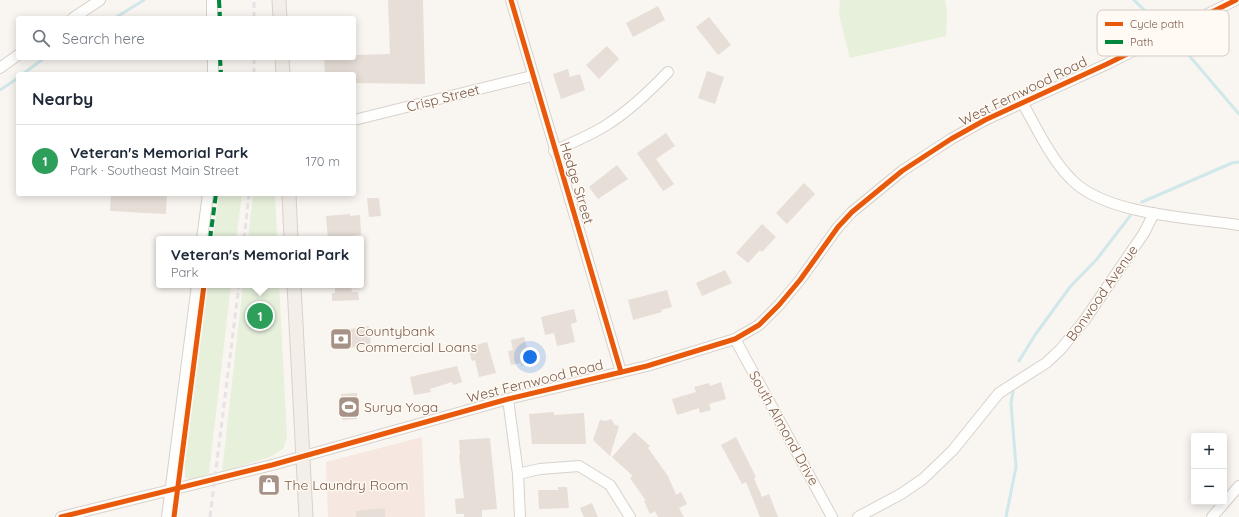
<!DOCTYPE html>
<meta charset="utf-8">
<style>
:root{--surface:#fff;--page:#f2f2f3;--text:#1f2937;--muted:#747a83;--line:#e0e1e3;--accent:#5c585b}
body{margin:0;font-family:Quicksand,sans-serif;background:var(--page);color:var(--text)}
.controls{position:absolute;right:12px;bottom:12px;display:grid;overflow:hidden;border-radius:4px;box-shadow:0 2px 10px #0003}
.controls button{width:36px;height:36px;display:grid;place-items:center;padding:0;border:0;border-bottom:1px solid var(--line);background:var(--surface);color:var(--text);font:20px sans-serif}
.you{position:absolute;left:530px;top:357px;width:14px;height:14px;margin:-10px;border:3px solid #fff;border-radius:50%;background:#1a73e8;box-shadow:0 0 0 6px #1a73e833}
.badge{display:grid;place-items:center;width:26px;height:26px;border-radius:50%;background:var(--accent);color:#fff;font-size:13px;font-weight:700}
.pin{position:absolute;translate:-50% -50%;border:2px solid #fff;box-shadow:0 1px 4px #0006}
.popup{position:absolute;left:156px;top:236px;width:208px;height:52px;box-sizing:border-box;display:grid;place-content:center;border-radius:4px;background:var(--surface);filter:drop-shadow(0 1px 3px #0005);font-size:13px;white-space:nowrap;color:var(--muted)}
.popup b{font-size:15px;color:var(--text)}
.popup::after{content:'';position:absolute;left:50%;top:100%;margin-left:-8px;border:8px solid transparent;border-top-color:var(--surface)}
.list{margin:0;padding:0;list-style:none}
h2{display:flex;justify-content:space-between;align-items:center;height:52px;margin:0;padding:0 16px;font-size:17px}
h2 small{font-size:13px;font-weight:400;color:var(--muted)}
.list li{display:grid;grid-template-columns:26px 1fr auto;gap:12px;align-items:center;box-sizing:border-box;height:72px;padding:0 16px;border-top:1px solid var(--line)}
.list b{display:block;font-size:15px;white-space:nowrap}
.list p{margin:0;font-size:13px;white-space:nowrap;color:var(--muted)}
.list em{font-size:13px;font-style:normal;color:var(--muted)}
.icon{flex:none;width:22px;height:22px;fill:none;stroke:currentColor;stroke-width:2;stroke-linecap:round;stroke-linejoin:round}
.map{position:relative;flex:none;width:1239px;height:517px;overflow:hidden}
.search{position:absolute;background:var(--surface);box-shadow:0 2px 10px #0003;left:16px;top:16px;width:340px;height:44px;display:flex;align-items:center;gap:10px;box-sizing:border-box;padding:0 14px;border-radius:4px;color:var(--muted);font-size:15px}
.panel{position:absolute;background:var(--surface);box-shadow:0 2px 10px #0003;left:16px;top:72px;width:340px;height:124px;border-radius:4px}
.map>svg:first-child{display:block}
</style>
<div class="map">
<svg width="1239" height="517" viewBox="0 0 1239 517">
<rect width="100%" height="100%" fill="#f9f5f0"/>
<path fill="#f6e8e1" d="M422,437L425,517H328L326,462Z"/>
<g fill="#e7f0db">
<path d="M840,0H945L947,14L946,36L850,58L839,14Z"/>
<path d="M219,194H242L236,239H213Z"/>
<path d="M253,194H275L277,239H248Z"/>
<path d="M207,285H231L209,473L195,479H189L185,477V465Z"/>
<path d="M243,285H279L287,437L283,449L270,457L222,472Z"/>
</g>
<g fill="none" stroke-linecap="round" stroke-linejoin="round">
<g stroke="#d0e8ea" stroke-width="3">
<path d="M1134,0L1161,27"/>
<path d="M115,18L144,0"/>
<path d="M1175,39L1239,114"/>
<path d="M23,74L44,58"/>
<path d="M0,90L18,78"/>
<path d="M1142,202L1232,163L1239,162"/>
<path d="M1019,361L1035,335L1070,287L1097,259L1130,216"/>
<path d="M1006,517L1016,467L1011,403L1013,392"/>
</g>
</g>
<g fill="#e6ded7">
<path d="M388,0H423L425,84L354,83V74H325L324,58H354V55L390,54Z"/>
<path d="M658,6L665,20L633,37L626,23Z"/>
<path d="M709,17L731,45L718,55L696,27Z"/>
<path d="M607,46L619,59L599,79L586,65Z"/>
<path d="M568,69L570,77L580,74L585,90L561,99L553,74Z"/>
<path d="M707,71L724,77L715,104L698,98Z"/>
<path d="M666,133L675,146L656,159L674,184L663,191L637,153Z"/>
<path d="M617,165L628,179L598,199L589,187Z"/>
<path d="M804,183L815,194L787,224L776,213Z"/>
<path d="M111,194H167L166,214L110,211Z"/>
<path d="M367,198H379L381,216L369,217Z"/>
<path d="M350,214V216L360,215L361,235L349,236L350,239H328L326,216Z"/>
<path d="M762,224L776,237L762,252L760,250L748,263L736,253Z"/>
<path d="M725,270L732,283L702,296L696,283Z"/>
<path d="M335,285H351L352,292H358L359,300L332,301V293H335Z"/>
<path d="M667,290L672,307L661,310L662,312L633,320L628,300Z"/>
<path d="M574,309L577,322L571,324L575,342L557,346L554,333L545,335L541,317Z"/>
<path d="M369,326L371,345L335,350L332,332Z"/>
<path d="M524,337L531,364L521,366V363L511,365L508,351L513,350L511,340Z"/>
<path d="M487,342L496,373L479,377L475,360L472,361L468,347Z"/>
<path d="M457,366L462,382L453,385L452,382L430,389L431,392L414,395L410,377Z"/>
<path d="M721,382L726,399L709,404L711,410L700,413L699,408L677,415L672,399L696,392L694,387L709,383L710,386Z"/>
<path d="M357,393V419L342,420L341,394Z"/>
<path d="M554,412V415L584,413L586,444H532L529,414Z"/>
<path d="M611,419L615,425L619,426L610,456L593,440L600,420L606,421Z"/>
<path d="M634,432L650,446L648,448L668,476L676,495L681,492L687,504L679,508L684,517H658L655,511L650,514L644,501H646L630,478L633,476L612,457Z"/>
<path d="M736,437L756,477L754,478L762,497L769,494L778,517H760L746,482L742,484L721,445Z"/>
<path d="M490,438L497,509L482,510V517H464V514H456L455,499L464,498L459,455H460L459,440Z"/>
<path d="M280,478V490H277V495L262,496V491H259V479Z"/>
<path d="M558,487H567L569,508L539,509L538,490H558Z"/>
<path d="M592,503L598,517H584L580,508Z"/>
<path d="M385,508V517H356V511Z"/>
</g>
<g fill="none" stroke-linecap="round" stroke-linejoin="round">
<g stroke="#d7d1cb" stroke-width="12">
<g id="minor">
<path d="M212,0V18"/>
<path d="M511,0L621,372"/>
<path d="M73,18L100,0"/>
<path d="M213,58V74"/>
<path d="M0,68L18,55"/>
<path d="M1022,102C1036,127 1051,159 1071,179C1105,215 1192,218 1239,225"/>
<path d="M354,120L532,76"/>
<path d="M554,151C571,143 589,136 605,126C629,111 648,93 668,72"/>
<path d="M202,239L208,194"/>
<path d="M735,339L832,517"/>
<path d="M508,399L518,474"/>
<path d="M61,517L272,465L508,399L647,366L735,339L759,325L779,305L800,280L838,227L852,212L902,171L951,139L985,120L1107,64L1236,0"/>
<path d="M167,517L197,285"/>
<path d="M520,517L518,474L540,469L579,466L610,485L630,517"/>
<path d="M858,517L901,494L923,479L953,450L999,393L1046,363L1060,350L1084,321L1144,233L1154,213"/>
<path d="M1212,517L1239,486"/>
</g>
</g>
<g stroke="#dad1cc" stroke-width="15">
<g id="major">
<path d="M279,0L280,18"/>
<path d="M282,58L283,74"/>
<path d="M289,194L291,239"/>
<path d="M294,285L306,517"/>
</g>
</g>
<use href="#minor" stroke="#fefefd" stroke-width="10"/>
<use href="#major" stroke="#f3eee8" stroke-width="13"/>
<g stroke="#e6e3e7" stroke-width="3" stroke-dasharray="6 4" stroke-linecap="butt">
<path d="M254,18V0"/>
<path d="M254,74V58"/>
<path d="M244,239L249,194"/>
<path d="M210,517L239,285"/>
</g>
<g stroke="#00873e" stroke-width="4" stroke-dasharray="8 4" stroke-linecap="butt">
<path d="M219,0L220,18"/>
<path d="M220,58L221,74"/>
<path d="M210,239L216,194"/>
</g>
<g stroke="#fffaf3" stroke-width="8">
<g id="cycleway">
<path d="M511,0L621,372"/>
<path d="M61,517L272,465L508,399L647,366L735,339L759,325L779,305L800,280L838,227L852,212L902,171L951,139L985,120L1107,64L1236,0"/>
<path d="M174,517L204,285"/>
</g>
</g>
<use href="#cycleway" stroke="#e8590c" stroke-width="5"/>
</g>
<defs>
<g id="bank-square" transform="scale(1.15)"><rect x="-9" y="-9" width="18" height="18" rx="4" fill="#a69286" stroke="#fffaf3"/><path d="M-6-4H6V4H-6ZM0-2.3a2.3 2.3 0 1 0 0 4.6a2.3 2.3 0 1 0 0-4.6Z" fill="#fff"/></g>
<g id="stadium-square" transform="scale(1.15)"><rect x="-9" y="-9" width="18" height="18" rx="4" fill="#a69286" stroke="#fffaf3"/><path d="M0-5a6.5 5 0 1 0 0 10a6.5 5 0 1 0 0-10ZM-3.5-1.8h7v3.6h-7Z" fill="#fff"/></g>
<g id="shop-square" transform="scale(1.15)"><rect x="-9" y="-9" width="18" height="18" rx="4" fill="#a69286" stroke="#fffaf3"/><path d="M-5-2.5h2.3a2.7 3.5 0 0 1 5.4 0H5L5.5 6h-11ZM-1.5-2.5h3a1.5 2.3 0 0 0-3 0Z" fill="#fff"/></g>
</defs>
<g fill-rule="evenodd">
<use href="#bank-square" x="341" y="339"/>
<use href="#stadium-square" x="349" y="407"/>
<use href="#shop-square" x="269" y="485"/>
</g>
<g text-anchor="middle" dominant-baseline="central" stroke-width="3" stroke-linejoin="round" paint-order="stroke">
<g font-size="14" fill="#7a5c4d" stroke="#fffaf3">
<text transform="translate(1023 91) rotate(-26)">West Fernwood Road</text>
<text transform="translate(443 98) rotate(-14)">Crisp Street</text>
<text transform="translate(577 183) rotate(73)">Hedge Street</text>
<text transform="translate(1102 293) rotate(-55)">Bonwood Avenue</text>
<text transform="translate(535 381) rotate(-14)">West Fernwood Road</text>
<text transform="translate(784 428) rotate(61)">South Almond Drive</text>
</g>
<g font-size="14" fill="#7a5c4d" stroke="#fffaf3" text-anchor="start">
<text x="356" y="331">Countybank<tspan x="356" dy="16">Commercial Loans</tspan></text>
<text x="364" y="407">Surya Yoga</text>
<text x="284" y="485">The Laundry Room</text>
</g>
</g>
<rect x="1097" y="10" width="132" height="46" rx="6" fill="#fffaf3" stroke="#d7cbc1" stroke-width="1"/>
<rect x="1105" y="22" width="18" height="4" fill="#e8590c"/>
<rect x="1105" y="40" width="18" height="4" fill="#00873e"/>
<g font-size="11" fill="#7a5c4d">
<text x="1130" y="28">Cycle path</text>
<text x="1130" y="46">Path</text>
</g>
</svg>
<div class="controls">
<button>+</button>
<button>−</button>
</div>
<div class="you"></div>
<div class="pin badge" style="left:260px;top:316px;background:#2e9e5b">1</div>
<div class="popup"><b>Veteran's Memorial Park</b>Park</div>
<div class="search"><svg class="icon" aria-label="search" viewBox="0 0 24 24"><circle cx="10" cy="10" r="6"/><path d="M15 15l6 6"/></svg>Search here</div>
<section class="panel">
<h2>Nearby<small></small></h2>
<ul class="list">
<li><span class="badge" style="background:#2e9e5b">1</span><div><b>Veteran's Memorial Park</b><p>Park · Southeast Main Street</p></div><em>170 m</em></li>
</ul>
</section>
</div>
